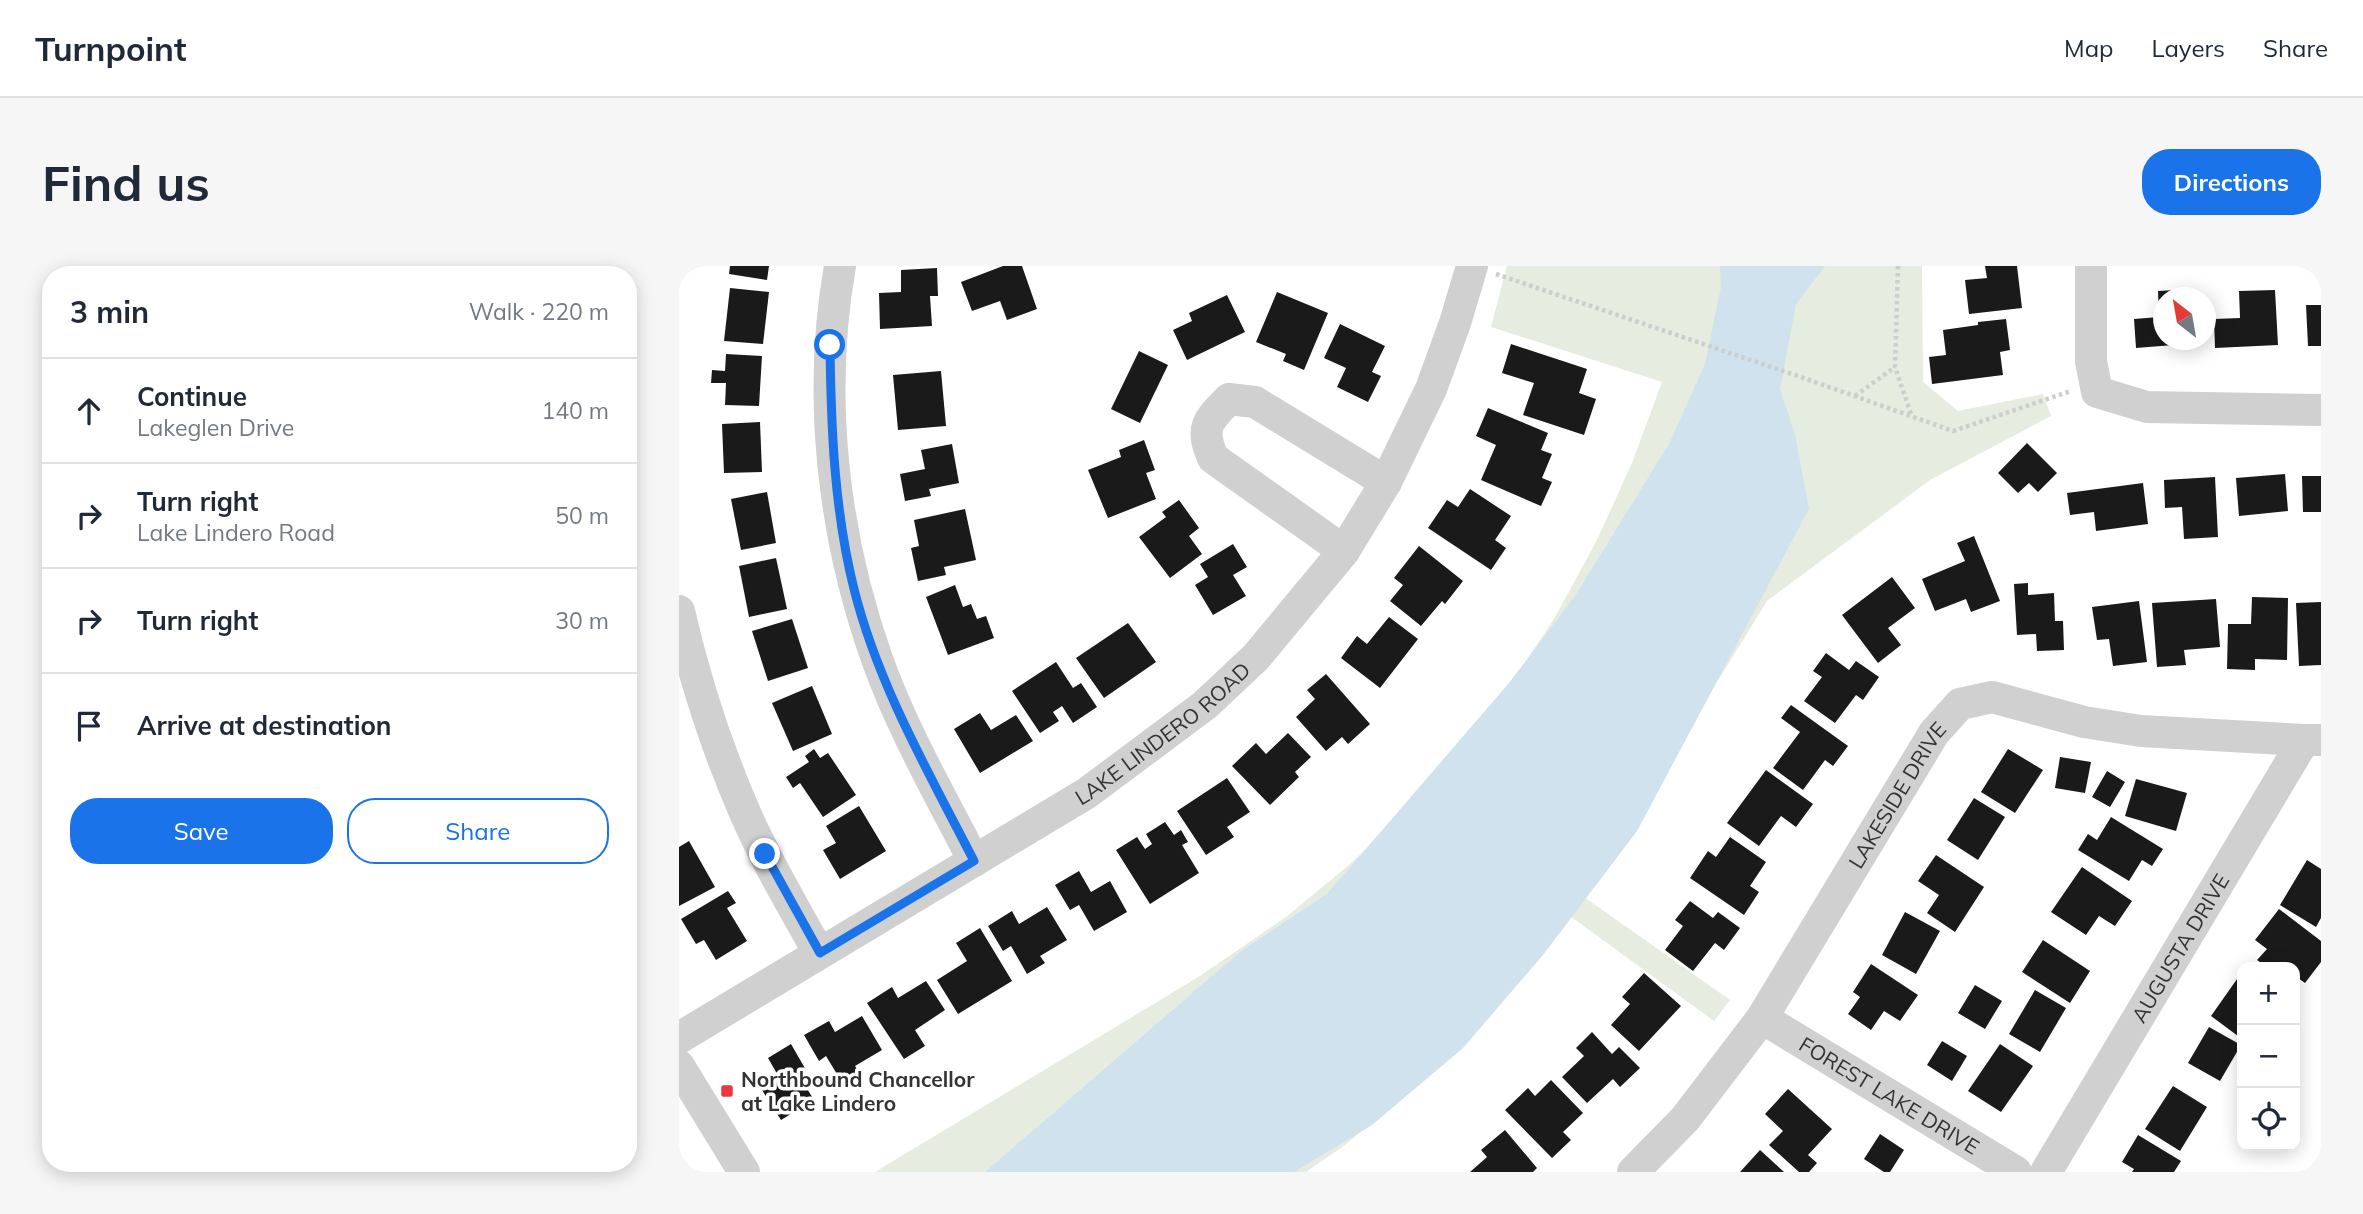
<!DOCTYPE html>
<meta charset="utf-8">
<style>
:root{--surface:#fff;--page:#f6f6f7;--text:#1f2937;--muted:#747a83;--line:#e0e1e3;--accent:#1a73e8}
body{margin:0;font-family:Mulish,sans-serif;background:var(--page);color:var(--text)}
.controls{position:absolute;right:21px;bottom:21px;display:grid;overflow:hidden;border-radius:14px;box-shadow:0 4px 18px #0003}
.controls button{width:63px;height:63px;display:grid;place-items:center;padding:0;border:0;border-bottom:2px solid var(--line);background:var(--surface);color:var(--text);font:35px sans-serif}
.compass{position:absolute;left:1474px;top:21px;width:63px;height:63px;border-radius:50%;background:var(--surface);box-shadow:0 4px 18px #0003;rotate:329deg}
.stop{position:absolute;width:21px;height:21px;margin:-16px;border:5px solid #1a73e8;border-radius:50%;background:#fff}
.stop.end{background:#1a73e8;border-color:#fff;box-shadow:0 2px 7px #0008}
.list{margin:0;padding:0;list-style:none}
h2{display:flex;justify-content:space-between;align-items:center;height:91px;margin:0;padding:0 28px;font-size:30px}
h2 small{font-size:23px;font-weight:400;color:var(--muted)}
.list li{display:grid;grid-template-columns:46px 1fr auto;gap:21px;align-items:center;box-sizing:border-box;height:105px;padding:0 28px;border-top:2px solid var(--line)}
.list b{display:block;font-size:26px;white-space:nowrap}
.list p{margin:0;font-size:23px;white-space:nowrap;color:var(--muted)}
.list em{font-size:23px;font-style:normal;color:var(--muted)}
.actions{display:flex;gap:14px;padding:21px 28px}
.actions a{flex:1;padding:16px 0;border:2px solid var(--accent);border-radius:28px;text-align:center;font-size:24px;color:var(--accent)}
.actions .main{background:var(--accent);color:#fff}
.icon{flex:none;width:38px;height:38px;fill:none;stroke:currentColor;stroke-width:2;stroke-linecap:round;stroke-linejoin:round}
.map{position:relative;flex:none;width:1642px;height:906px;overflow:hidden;border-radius:28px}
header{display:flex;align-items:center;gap:42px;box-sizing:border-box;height:98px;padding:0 35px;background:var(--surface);border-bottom:2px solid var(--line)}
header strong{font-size:33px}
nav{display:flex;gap:38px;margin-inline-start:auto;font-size:24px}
.intro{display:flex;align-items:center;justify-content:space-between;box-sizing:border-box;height:168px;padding:0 42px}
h1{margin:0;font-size:49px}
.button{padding:18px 32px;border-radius:28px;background:var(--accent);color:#fff;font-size:24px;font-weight:700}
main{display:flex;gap:42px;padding:0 42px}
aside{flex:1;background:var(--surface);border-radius:28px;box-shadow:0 4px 18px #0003}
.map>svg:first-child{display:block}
</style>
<header>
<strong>Turnpoint</strong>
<nav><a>Map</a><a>Layers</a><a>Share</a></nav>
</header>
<div class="intro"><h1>Find us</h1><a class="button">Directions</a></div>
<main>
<aside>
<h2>3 min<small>Walk · 220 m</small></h2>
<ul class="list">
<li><svg class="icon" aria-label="ahead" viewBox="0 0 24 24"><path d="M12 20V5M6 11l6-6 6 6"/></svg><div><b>Continue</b><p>Lakeglen Drive</p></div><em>140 m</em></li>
<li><svg class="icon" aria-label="right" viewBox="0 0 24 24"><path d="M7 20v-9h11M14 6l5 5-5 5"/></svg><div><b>Turn right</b><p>Lake Lindero Road</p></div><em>50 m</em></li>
<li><svg class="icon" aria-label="right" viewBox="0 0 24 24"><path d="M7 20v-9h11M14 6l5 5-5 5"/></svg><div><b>Turn right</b></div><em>30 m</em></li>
<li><svg class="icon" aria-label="arrive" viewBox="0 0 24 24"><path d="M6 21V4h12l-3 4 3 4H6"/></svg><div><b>Arrive at destination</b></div></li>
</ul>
<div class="actions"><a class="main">Save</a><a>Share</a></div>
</aside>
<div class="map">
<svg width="1642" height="906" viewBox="0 0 1642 906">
<rect width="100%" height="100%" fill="#fff"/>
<path fill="#e6ecdf" d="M828,0H1243L1244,116L1279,145L1364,128L1372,150L1251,214L1088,335L905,631L1051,734L1035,755L891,650L728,828L666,879L627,906H196L521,710L607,651L670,599L726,545L827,425L875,353L917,276L953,197L983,116L812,61Z"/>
<path fill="#cfe2ee" d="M1041,0H1146L1117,38L1101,123L1116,168L1130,243L958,565L864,689L784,782L693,859L615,906H306L561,686L649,627L830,417L896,330L990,178L1026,98L1042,21Z"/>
<g fill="#1a1a1a">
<path d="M51,0H90L88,14L50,8Z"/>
<path d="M324,0H343L358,43L328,54L321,35L293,45L282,16Z"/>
<path d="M1306,0H1338L1343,42L1290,48L1286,14L1308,12Z"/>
<path d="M258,2L259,30H251L253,60L201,63L200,27L222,26V4Z"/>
<path d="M51,22L90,26L84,78L45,75Z"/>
<path d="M1516,23L1517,32H1484V74H1519V77L1457,82L1455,53L1480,51L1479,25Z"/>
<path d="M1596,24L1599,79L1536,82L1535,53L1561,52L1560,25Z"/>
<path d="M598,26L649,47L625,104L604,95L607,88L577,76Z"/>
<path d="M548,29L566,66L508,94L494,64L513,55L510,47Z"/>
<path d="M1627,39H1642V80H1629Z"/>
<path d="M1327,53L1331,84L1321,86L1324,109L1253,118L1250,91L1267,89L1264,64L1299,59V56Z"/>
<path d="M661,58L706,80L693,106L702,110L689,136L658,121L667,102L645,92Z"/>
<path d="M832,78L908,103L900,127L917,133L905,169L844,149L855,117L823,107Z"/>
<path d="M460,85L489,99L461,157L432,143Z"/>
<path d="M47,88L83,90L80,140L46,139L47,117H32L33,104L46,105Z"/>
<path d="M262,105L267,160L219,164L214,109Z"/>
<path d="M809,142L869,167L862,184L873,188L863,212L873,216L862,240L802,214L817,179L797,170Z"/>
<path d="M81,156L83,206L45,207L43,158Z"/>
<path d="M465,174L476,204L467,207L477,233L429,252L409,204L442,191L440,184Z"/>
<path d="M1348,177L1378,207L1359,226L1350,217L1339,227L1319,207Z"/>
<path d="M273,178L280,217L250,223L252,230L226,235L221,208L246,203L242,184Z"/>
<path d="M1606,208L1609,245L1560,250L1557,212Z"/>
<path d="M1623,210H1642V246H1624Z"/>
<path d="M1536,211L1539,271L1505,273L1503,241L1486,242L1485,214Z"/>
<path d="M1464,217L1469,258L1417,265L1415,246L1391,249L1388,227Z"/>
<path d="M791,223L832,250L816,274L827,282L812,304L749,262L768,234L779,241Z"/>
<path d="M88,226L97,277L62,284L52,233Z"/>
<path d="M500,234L520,262L510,270L523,288L491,312L460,271L487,251L483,246Z"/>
<path d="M286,243L297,294L265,301L267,309L239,315L232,282L240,280L235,254Z"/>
<path d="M1295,270L1321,335L1292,346L1287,333L1256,345L1243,313L1286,295L1278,277Z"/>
<path d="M554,278L568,301L554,309L567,330L534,349L516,319L529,311L521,298Z"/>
<path d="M740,280L784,315L766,338L763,335L742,360L711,335L724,319L715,312Z"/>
<path d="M97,292L108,343L70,351L60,300Z"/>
<path d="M1213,311L1236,342L1209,362L1222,379L1199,397L1163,349Z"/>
<path d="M1349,317V329L1375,327L1376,355H1384L1385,384L1358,385L1357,368L1338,369L1335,318Z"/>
<path d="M276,319L284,341L292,338L298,353L307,350L315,372L269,389L247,331Z"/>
<path d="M1573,331L1609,332L1608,394L1576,393V404L1548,403L1549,358H1572Z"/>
<path d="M1537,333L1541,381L1505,384L1507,399L1478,401L1473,337Z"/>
<path d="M1460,335L1468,396L1434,400L1430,373L1418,374L1413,341Z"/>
<path d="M1642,336V399L1620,400L1617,337Z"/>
<path d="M710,351L739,373L701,422L662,392L678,370L688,378Z"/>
<path d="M113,353L129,402L89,415L73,365Z"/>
<path d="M449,357L477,396L425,432L397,392Z"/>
<path d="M1147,387L1170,404L1177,395L1200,411L1184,434L1177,429L1156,457L1125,435L1143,411L1134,405Z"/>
<path d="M377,396L394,422L402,417L418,441L394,457L383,440L374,446L380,455L361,467L333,425Z"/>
<path d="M647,408L691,458L669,478L663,471L647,485L617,451L636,433L628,424Z"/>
<path d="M133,420L153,468L114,485L93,437Z"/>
<path d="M1112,439L1169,480L1154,500L1146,494L1124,524L1094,502L1121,466L1102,452Z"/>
<path d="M301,447L312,464L337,449L354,475L301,507L275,463Z"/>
<path d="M609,467L632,491L616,506L620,511L591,539L553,500L577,477L587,488Z"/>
<path d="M135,483L141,492L149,487L177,529L144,551L121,517L114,522L107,511L130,496L126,490Z"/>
<path d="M1329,483L1364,504L1336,547L1302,526Z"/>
<path d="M1381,491L1412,496L1406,527L1376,522Z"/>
<path d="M1087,504L1134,538L1117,561L1102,550L1080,580L1048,557Z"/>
<path d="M1428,505L1446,516L1431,541L1413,531Z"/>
<path d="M548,512L571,546L548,561L555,571L527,589L498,545Z"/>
<path d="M1457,513L1508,527L1497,565L1446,550Z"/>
<path d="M1295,532L1326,551L1299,594L1268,574Z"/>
<path d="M180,540L207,585L161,613L144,584L157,577L147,560Z"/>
<path d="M1432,551L1484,583L1473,600L1463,594L1450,615L1399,584L1409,568L1418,574Z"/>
<path d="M486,556L495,569L502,564L509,576L503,579L520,607L471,638L437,584L458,571L466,583L473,578L467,568Z"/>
<path d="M1051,571L1087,596L1071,620L1080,626L1065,649L1011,612L1029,585L1037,591Z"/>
<path d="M10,575L36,621L0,640V581Z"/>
<path d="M1257,589L1305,621L1276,666L1248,647L1260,629L1239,615Z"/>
<path d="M1628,594L1642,603V652L1637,661L1601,639Z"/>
<path d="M1403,601L1453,635L1436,660L1420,650L1407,669L1372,646Z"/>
<path d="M400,605L412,626L431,615L448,646L415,665L400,639L391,644L376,619Z"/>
<path d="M49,625L57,637L48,642L68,675L37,694L25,674L17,678L2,653Z"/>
<path d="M1011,635L1034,652L1039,646L1061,662L1045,684L1036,677L1014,705L986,684L1004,660L996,654Z"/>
<path d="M368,641L388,674L361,690L366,697L348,708L332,680L324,685L309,660L333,645L340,658Z"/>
<path d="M1600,643L1642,675V696L1626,717L1616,710V701H1588L1578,694L1588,683L1576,674Z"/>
<path d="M1226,646L1261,665L1237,708L1203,689Z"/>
<path d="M301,662L333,715L279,748L258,714L288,695L277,677Z"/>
<path d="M1364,674L1411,705L1391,737L1343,706Z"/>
<path d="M1192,698L1239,729L1221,755L1205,745L1192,764L1169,748L1181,731L1174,726Z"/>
<path d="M1563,706V773L1532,750Z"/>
<path d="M965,707L1002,740L960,785L932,759L951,738L943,731Z"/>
<path d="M247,715L266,744L236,764L246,780L225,793L188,737L213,721L219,732Z"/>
<path d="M1296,719L1323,735L1306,763L1279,747Z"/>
<path d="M1356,724L1387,742L1361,786L1330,768Z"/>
<path d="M183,750L203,784L176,800L181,807L164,818L147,790L140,795L125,769L150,755L156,766Z"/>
<path d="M1530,761L1562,779L1541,815L1509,797Z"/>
<path d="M913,766L933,788L940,781L961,802L941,821L934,813L908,837L883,811L905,790L897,782Z"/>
<path d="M1263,775L1288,790L1273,815L1248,799Z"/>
<path d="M112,778L127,804L119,808L135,834L102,854L83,824L101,813L89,792Z"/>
<path d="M1321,778L1354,800L1322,846L1289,825Z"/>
<path d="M872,814L904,847L884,866L892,874L873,892L826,844L849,822L856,830Z"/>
<path d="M1494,820L1528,841L1501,885L1466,863Z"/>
<path d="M1109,823L1153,863L1129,889L1138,897L1130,906H1120L1090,879L1104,865L1086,848Z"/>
<path d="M826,864L858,902L854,906H791L808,891L802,884Z"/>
<path d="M1201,868L1225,884L1211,906H1205L1185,893Z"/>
<path d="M1459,869L1502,895L1495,906H1453L1455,903L1443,896Z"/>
<path d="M1081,884L1105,906H1061Z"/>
</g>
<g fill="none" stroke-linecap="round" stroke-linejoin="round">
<g stroke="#cdcdcd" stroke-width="4.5" stroke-dasharray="3.5 3.5" stroke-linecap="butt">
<path d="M1219,0L1216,101L1232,148"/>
<path d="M817,8L1119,110L1274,165L1392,125"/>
<path d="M1176,130L1216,101"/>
</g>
<g stroke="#d0d0d0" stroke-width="32">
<path d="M161,0C138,130 154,269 198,393C223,463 261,529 295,595"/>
<path d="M1412,0V95L1418,126L1468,141L1642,144"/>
<path d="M665,285L534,192C521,162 528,155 550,133L576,136L707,216"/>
<path d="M0,345C16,415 38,483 67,549C88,597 115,642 140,687"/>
<path id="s1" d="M1083,752L1337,906"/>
<path id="s2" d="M0,772L408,527L526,439L577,391L665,285L707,216L752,123L776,57L793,0"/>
<path d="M0,800L65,906"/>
<path id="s3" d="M954,906L1006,853L1083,752L1255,467L1281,438L1313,431L1405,456L1462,465L1625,474"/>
<path id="s4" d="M1367,906L1625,474H1641"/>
</g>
</g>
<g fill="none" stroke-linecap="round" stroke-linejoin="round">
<path stroke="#1a73e8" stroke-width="9" d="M86,588L141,687L295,595C250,507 199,419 175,323C155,243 152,161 151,79"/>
</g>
<rect fill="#e63946" stroke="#fff" stroke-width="2.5" x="41" y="818" width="14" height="14" rx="3.5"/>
<g text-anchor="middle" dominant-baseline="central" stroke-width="7" stroke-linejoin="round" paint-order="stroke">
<g font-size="21" fill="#333" stroke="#fff">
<text stroke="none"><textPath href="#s2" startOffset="572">LAKE LINDERO ROAD</textPath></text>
<text stroke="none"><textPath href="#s3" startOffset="462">LAKESIDE DRIVE</textPath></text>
<text stroke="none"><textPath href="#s4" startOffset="261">AUGUSTA DRIVE</textPath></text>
<text stroke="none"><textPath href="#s1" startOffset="149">FOREST LAKE DRIVE</textPath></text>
</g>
<g font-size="21" font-weight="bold" fill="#333" stroke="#fff" text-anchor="start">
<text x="62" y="813">Northbound Chancellor<tspan x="62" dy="24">at Lake Lindero</tspan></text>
</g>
</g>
</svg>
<div class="controls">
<button>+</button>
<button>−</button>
<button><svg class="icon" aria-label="locate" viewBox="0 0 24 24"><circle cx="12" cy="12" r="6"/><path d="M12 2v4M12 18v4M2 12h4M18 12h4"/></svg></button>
</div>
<svg class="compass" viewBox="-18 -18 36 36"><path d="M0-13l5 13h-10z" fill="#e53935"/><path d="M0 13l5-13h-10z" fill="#747a83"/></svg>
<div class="stop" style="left:151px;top:79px"></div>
<div class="stop end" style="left:86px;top:588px"></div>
</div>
</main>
